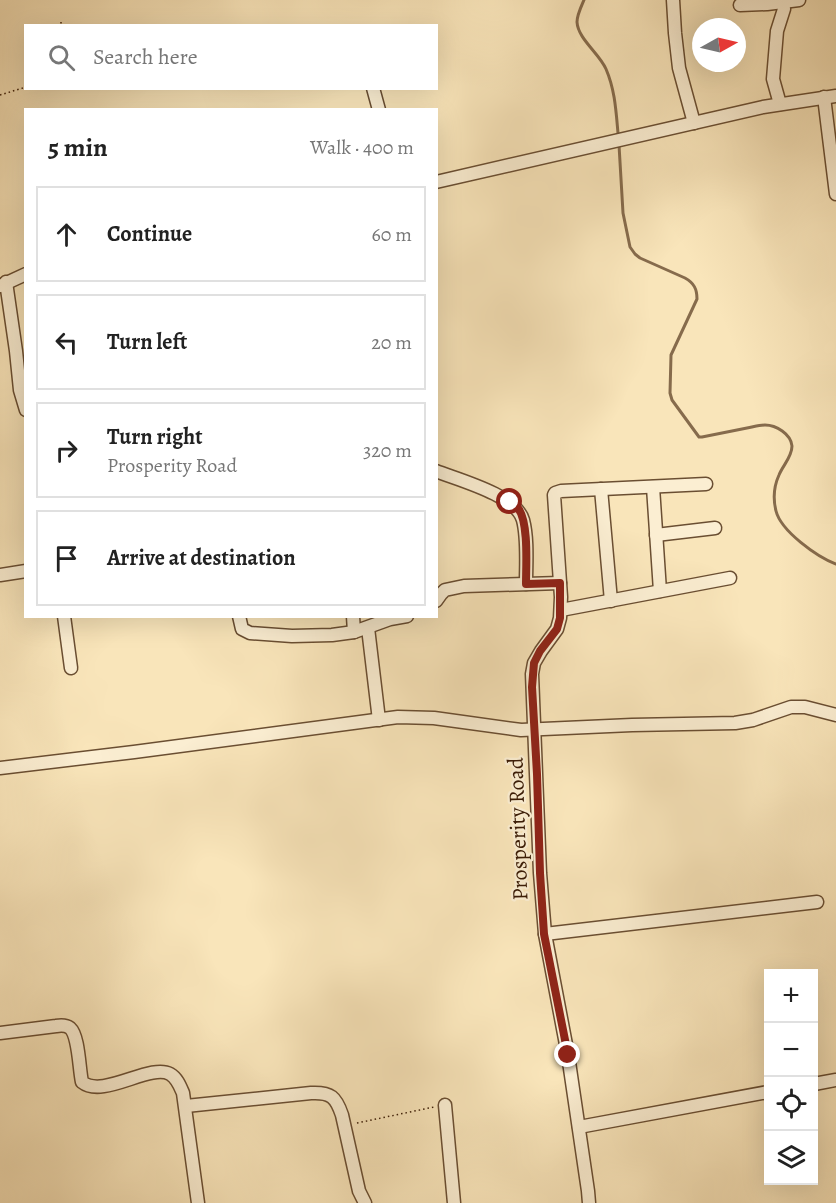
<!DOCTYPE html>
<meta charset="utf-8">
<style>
:root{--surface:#fff;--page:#f6f6f6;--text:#222;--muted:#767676;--line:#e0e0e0}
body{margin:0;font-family:Alegreya,serif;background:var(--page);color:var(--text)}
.controls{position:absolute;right:18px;bottom:18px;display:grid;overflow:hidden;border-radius:0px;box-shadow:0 6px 24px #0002}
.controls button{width:54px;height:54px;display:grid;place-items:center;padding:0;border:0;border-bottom:2px solid var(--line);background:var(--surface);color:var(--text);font:30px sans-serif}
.compass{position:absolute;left:692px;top:18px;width:54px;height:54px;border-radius:50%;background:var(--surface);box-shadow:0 6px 24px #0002;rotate:82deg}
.stop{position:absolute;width:18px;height:18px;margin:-14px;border:4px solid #8f2418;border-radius:50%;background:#fff}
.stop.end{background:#8f2418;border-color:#fff;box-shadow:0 2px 6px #0008}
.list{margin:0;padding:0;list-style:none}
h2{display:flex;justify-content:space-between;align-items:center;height:78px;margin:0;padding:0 24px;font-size:26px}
h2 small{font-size:20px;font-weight:400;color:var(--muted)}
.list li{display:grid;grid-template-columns:39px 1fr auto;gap:18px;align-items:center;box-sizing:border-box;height:96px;margin:0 12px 12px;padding:0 12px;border:2px solid var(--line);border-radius:0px}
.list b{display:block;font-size:22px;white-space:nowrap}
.list p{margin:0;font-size:20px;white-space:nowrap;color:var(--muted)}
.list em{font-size:20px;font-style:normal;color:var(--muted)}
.icon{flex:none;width:33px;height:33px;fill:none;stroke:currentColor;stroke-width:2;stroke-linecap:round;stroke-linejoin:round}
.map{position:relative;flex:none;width:836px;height:1203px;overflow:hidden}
.search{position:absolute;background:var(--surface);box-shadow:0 6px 24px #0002;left:24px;top:24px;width:414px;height:66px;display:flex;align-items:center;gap:15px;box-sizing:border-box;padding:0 21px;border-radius:0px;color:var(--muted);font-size:22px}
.panel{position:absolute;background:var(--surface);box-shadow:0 6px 24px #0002;left:24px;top:108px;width:414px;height:510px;border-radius:0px}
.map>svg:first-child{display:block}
</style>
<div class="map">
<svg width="836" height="1203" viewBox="0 0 836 1203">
<rect width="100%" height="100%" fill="#f9e5ba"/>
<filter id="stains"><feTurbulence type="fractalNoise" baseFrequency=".00333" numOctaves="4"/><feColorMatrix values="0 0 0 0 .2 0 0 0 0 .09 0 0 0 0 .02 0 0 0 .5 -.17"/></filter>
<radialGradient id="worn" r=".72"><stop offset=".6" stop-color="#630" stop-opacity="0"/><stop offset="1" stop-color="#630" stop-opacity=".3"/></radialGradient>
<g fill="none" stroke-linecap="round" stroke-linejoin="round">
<g stroke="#866b4c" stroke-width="3">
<path d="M584,0C581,7 577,15 577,22C578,39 599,53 606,69C615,90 616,111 618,133"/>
<path d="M619,145L623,213L630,247L635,254L640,258L685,278C694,283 697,289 697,299L671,355L670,393L672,400L699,437H702C717,434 732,431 747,428C753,427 759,425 765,425C776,425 791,434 792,446C792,457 783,465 779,475C774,486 773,499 776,511C781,531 817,557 836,564"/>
</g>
<g stroke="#6a4e32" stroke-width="15">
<g id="minor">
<path d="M673,0L675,33L679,68L694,123"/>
<path d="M740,5L767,4L799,0"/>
<path d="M373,88L379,110"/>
<path d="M824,97L836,194"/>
<path d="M780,104L773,79L777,31L784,9L783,2"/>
<path d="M436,182L763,107L836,96"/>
<path d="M6,282L16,351L20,390L26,410"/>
<path d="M0,286L26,274"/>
<path d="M436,471C459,480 516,495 523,520C528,539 526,564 526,584"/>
<path d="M653,487L660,591"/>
<path d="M601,489L611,601"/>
<path d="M656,535L715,528"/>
<path d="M0,575L26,571"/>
<path d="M436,601L441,594L445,590L464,586L560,583"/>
<path d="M561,610L730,578"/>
<path d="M64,616L71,668"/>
<path d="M239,616L242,629L250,633L292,636L332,635L354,632L390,619L407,616"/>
<path d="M353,616L354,632"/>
<path d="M368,628L379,720"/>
<path d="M0,768L134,752L398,717L434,718L521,730L632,725L735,723L753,720L791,707H805L836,715"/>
<path d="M545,934L817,902"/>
<path d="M0,1033L56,1026C62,1025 66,1025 70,1028C79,1036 79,1069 82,1082C103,1099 150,1063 170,1074C177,1078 180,1086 183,1093L198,1203"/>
<path d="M814,1084L836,1080"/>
<path d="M445,1105L454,1203"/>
<path d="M186,1106L311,1093C331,1092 336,1097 342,1115L359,1191L365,1203"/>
<path d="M579,1127L768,1092"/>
<path d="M589,1203L588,1191L568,1055L545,934L540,873L532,674L534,663L541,651L557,629L560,618L561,597L554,495L555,493L561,491L706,484"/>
</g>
</g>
<g stroke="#3a1b05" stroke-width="1.5" stroke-dasharray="1.5 3" stroke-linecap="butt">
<path d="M61,22V26"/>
<path d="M0,95L26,87"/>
<path d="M357,1123L434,1107"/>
</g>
<use href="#minor" stroke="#fbeed2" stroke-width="12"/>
</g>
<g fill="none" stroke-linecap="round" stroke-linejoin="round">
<path stroke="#8f2418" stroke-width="8" d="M510,502C513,504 516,506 518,508C529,522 526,566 526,584L560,583V618L557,629L540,651L534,663L532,687L537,774L540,873L544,934L568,1055"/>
</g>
<g text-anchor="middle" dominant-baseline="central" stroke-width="4.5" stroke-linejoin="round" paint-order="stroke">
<g font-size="22" fill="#3a1b05" stroke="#fbeed2">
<text transform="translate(518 829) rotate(-92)">Prosperity Road</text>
</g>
</g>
<rect width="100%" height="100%" filter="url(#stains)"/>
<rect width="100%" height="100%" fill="url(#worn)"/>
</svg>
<div class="controls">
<button>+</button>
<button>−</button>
<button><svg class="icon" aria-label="locate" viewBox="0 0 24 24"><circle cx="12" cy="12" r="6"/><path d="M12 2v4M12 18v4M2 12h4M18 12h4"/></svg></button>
<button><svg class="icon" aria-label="layers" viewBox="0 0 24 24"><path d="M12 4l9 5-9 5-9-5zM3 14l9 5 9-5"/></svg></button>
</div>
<svg class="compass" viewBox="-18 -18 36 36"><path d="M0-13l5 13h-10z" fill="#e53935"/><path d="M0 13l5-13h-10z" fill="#767676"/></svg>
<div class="stop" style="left:510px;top:502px"></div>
<div class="stop end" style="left:568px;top:1055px"></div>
<div class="search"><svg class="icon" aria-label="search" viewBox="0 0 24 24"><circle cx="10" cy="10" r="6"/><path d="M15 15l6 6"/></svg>Search here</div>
<section class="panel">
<h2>5 min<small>Walk · 400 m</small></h2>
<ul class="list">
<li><svg class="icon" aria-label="ahead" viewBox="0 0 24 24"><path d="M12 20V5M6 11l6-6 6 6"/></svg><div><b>Continue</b></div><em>60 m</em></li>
<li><svg class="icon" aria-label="left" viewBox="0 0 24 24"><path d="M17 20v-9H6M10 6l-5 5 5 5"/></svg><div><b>Turn left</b></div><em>20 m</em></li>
<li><svg class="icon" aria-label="right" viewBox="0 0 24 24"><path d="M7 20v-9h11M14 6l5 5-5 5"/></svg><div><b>Turn right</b><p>Prosperity Road</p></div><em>320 m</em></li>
<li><svg class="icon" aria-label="arrive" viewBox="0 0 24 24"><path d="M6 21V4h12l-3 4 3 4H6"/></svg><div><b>Arrive at destination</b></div></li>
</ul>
</section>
</div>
